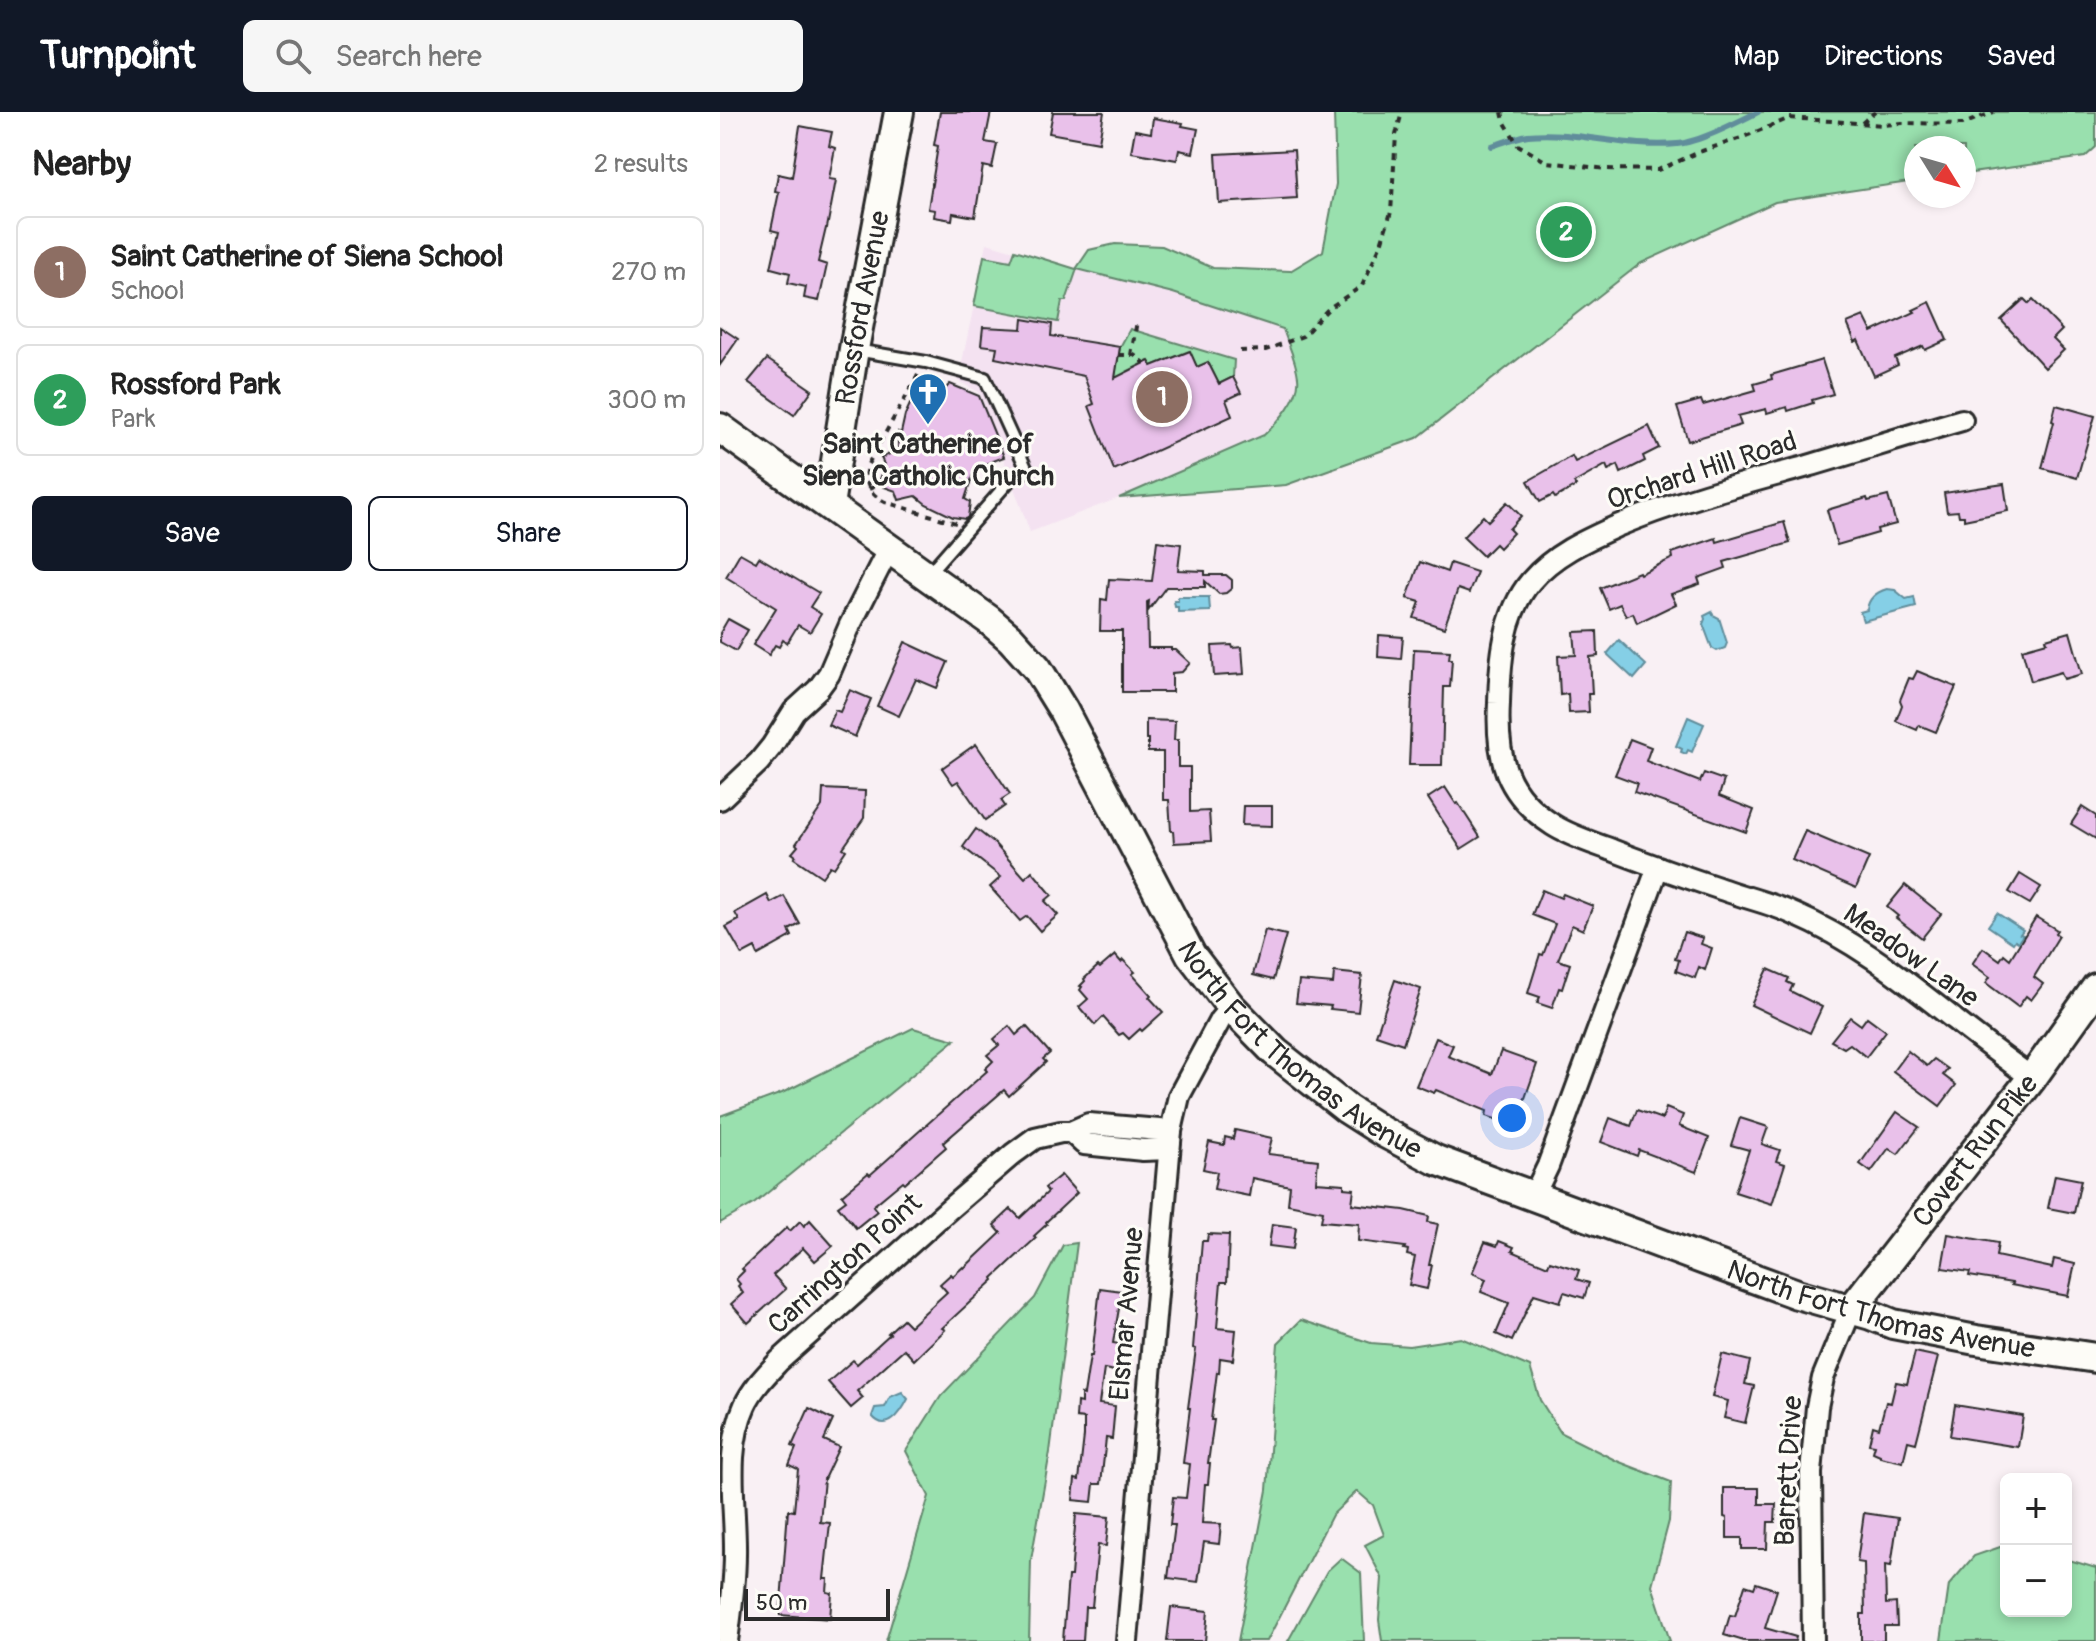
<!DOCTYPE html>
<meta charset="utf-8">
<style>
:root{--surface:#fff;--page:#f6f6f6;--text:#222;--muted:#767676;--line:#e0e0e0;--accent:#111827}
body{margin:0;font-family:Pangolin,sans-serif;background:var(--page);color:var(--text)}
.controls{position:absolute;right:24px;bottom:24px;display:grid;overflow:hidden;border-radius:12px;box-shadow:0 4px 12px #0003}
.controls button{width:72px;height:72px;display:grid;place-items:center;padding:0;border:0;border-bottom:2px solid var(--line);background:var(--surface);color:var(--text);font:40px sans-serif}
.compass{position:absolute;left:1184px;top:24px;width:72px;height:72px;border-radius:50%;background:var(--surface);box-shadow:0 4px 12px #0003;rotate:127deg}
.scale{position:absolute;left:24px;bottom:20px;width:146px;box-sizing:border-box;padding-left:8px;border:4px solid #2b2b2b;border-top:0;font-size:22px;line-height:28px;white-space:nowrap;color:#2b2b2b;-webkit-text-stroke:6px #fdfcf7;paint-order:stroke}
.you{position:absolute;left:792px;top:1006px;width:28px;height:28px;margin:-20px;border:6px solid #fff;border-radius:50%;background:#1a73e8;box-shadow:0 0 0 12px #1a73e833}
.badge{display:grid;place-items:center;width:52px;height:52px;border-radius:50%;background:var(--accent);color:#fff;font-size:26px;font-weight:700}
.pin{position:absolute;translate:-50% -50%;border:4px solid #fff;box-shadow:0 2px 8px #0006}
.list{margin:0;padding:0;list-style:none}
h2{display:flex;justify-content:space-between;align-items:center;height:104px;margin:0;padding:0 32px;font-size:34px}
h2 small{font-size:26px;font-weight:400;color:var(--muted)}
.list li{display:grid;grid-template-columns:52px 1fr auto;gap:24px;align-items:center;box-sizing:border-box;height:112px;margin:0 16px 16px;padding:0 16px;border:2px solid var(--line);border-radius:12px}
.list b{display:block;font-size:30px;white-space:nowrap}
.list p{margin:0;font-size:26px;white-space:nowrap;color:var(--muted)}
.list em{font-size:26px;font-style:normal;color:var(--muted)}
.actions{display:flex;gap:16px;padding:24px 32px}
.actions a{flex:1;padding:18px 0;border:2px solid var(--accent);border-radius:12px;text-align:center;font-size:28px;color:var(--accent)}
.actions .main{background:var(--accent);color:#fff}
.icon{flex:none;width:44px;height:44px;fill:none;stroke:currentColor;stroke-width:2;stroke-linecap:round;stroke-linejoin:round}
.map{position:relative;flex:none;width:1376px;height:1529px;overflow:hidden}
header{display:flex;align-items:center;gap:48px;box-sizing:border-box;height:112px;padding:0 40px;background:var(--accent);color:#fff}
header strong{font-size:38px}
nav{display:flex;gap:44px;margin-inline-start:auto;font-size:28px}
.search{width:560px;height:72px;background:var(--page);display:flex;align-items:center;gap:20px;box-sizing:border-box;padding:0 28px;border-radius:12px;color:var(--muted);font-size:30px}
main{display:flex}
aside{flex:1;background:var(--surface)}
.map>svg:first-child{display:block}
</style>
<header>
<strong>Turnpoint</strong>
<div class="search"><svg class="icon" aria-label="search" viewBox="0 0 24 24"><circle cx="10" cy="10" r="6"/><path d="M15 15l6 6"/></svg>Search here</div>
<nav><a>Map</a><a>Directions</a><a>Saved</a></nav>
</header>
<main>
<aside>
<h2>Nearby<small>2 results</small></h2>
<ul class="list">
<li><span class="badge" style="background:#8d6e63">1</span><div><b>Saint Catherine of Siena School</b><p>School</p></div><em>270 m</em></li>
<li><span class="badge" style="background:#2e9e5b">2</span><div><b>Rossford Park</b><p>Park</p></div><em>300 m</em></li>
</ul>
<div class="actions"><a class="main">Save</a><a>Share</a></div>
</aside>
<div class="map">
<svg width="1376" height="1529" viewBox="0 0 1376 1529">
<rect width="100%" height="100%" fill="#f9f0f4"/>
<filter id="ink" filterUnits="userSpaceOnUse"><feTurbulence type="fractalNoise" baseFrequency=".0125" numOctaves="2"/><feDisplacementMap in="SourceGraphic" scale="16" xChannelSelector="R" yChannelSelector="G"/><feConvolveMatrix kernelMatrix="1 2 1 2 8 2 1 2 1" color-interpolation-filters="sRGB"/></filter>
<g filter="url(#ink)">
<path fill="#f4e2f1" d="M267,131L356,157L453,181L563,216L579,268L572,290L556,312L544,323L399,386L310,420L259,280L238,269Z"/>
<g fill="#99e0ae" stroke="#62866c" stroke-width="2">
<path d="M616,0H1376V35L1365,45L1244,62V36H1196V69L1055,90L921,151L697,326L566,373L399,386L544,323C558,310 581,285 578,265C576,248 568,232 563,217L453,181L357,157L346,189H342L338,210L254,194L264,144L291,149L295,138L356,157L369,138L395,132L442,134L493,156L570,159L603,139L616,72L614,1Z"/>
<path d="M410,217L514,248L513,265L499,272L488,250L477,255L469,239L432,254L428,249L406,260L394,270L400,235Z"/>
<path d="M193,916L235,928L35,1091L0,1111V1004L62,981Z"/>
<path d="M357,1131L330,1340L311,1448L309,1529H166L209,1384L186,1339L221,1284L315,1186L343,1133Z"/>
<path d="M581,1208L651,1231L689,1234L741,1226L810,1255L820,1288L841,1321L897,1349L951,1370L949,1409L932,1473L950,1529H662L659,1508L662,1466L645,1433L664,1423L653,1393L637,1379L612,1403L547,1529H518L547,1378L558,1231Z"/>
<path d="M1286,1433V1499H1346V1447L1376,1456V1529H1221L1229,1473L1254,1444Z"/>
<path d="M621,1446L641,1461L644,1529H568L607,1459Z"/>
</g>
<g fill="#85cfe6" stroke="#618d9b" stroke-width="2">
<path d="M1167,477L1175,478L1186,487L1194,485L1196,495L1143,509L1140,500L1147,498C1148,486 1157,480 1167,477Z"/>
<path d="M458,485H489L490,499L458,500V495H455L454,489H458Z"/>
<path d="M992,500L993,503L999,506L1007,531L1005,536L997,539L992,536L983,512L985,507L984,504Z"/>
<path d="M899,528L926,553L914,567L887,542Z"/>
<path d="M968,605L984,612L972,640L968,638L966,642L961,640L962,637L956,634Z"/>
<path d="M1277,801L1303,818L1300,822L1303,823L1298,830L1295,828L1293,831L1268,814Z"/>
<path d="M182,1280L188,1287C181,1301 167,1322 152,1304L155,1296L165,1295L170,1285Z"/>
</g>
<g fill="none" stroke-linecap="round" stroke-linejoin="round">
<path stroke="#618d9b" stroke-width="6" d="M772,34C784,30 797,25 808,23C857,18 907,37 957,32C979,30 1018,10 1038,0"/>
</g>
<g fill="#e9c1ea" stroke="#2b2b2b" stroke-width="2">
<path d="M220,0H271L265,30L277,32L272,56L263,54L255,105L233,101L232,108L214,105L215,98L208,97L218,34L214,33Z"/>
<path d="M333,0H384L379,30L329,21Z"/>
<path d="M433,6L463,11L462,14L478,17L473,41L459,38L457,48L411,40L415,18L431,21Z"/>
<path d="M80,14L112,20L109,34L115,36L109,67L116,68L107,116H106L98,150L107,153L99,189L84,186L86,175L68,171L70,161L51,156L59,120L51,118L59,80L55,79L58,62L72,65Z"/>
<path d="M574,38L577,86L499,91L496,42Z"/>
<path d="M1304,187L1309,192L1313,188L1342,218L1333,227L1344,238L1325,256L1281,208Z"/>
<path d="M1210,190L1227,228L1205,238L1203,234L1175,246L1178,253L1154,264L1138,228L1135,230L1127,211L1144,204L1152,220L1195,200L1193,198Z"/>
<path d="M303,207L332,212L331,224L400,235L395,266L429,249L432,254L470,239L477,255L488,250L499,272L513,265L521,281L506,288L512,304L394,358L369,294L374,292L364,264L275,246L277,235L261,233L263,215L302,217Z"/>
<path d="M0,215L18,227L0,253Z"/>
<path d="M47,247L92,278L74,303L28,270Z"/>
<path d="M1102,248L1113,282L1092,288L1093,291L1068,299L1067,295L1047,301L1046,297L1018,304L1021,313L968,329L957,295L981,288L983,293L1036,278L1034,272L1052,267L1051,263Z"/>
<path d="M230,272L259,284L284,345L255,356L245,387L250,390L248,405L245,407L233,405L206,392L196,384L179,388L176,379L164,375L161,372L160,367L165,354L161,346L178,338V320L181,321L185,303L191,290L196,284L210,292Z"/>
<path d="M1336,293L1375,304L1357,366L1322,356L1334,310L1332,309Z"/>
<path d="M929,314L939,336L923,344L925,349L901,361L898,353L888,358L886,353L854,371L856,374L835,386L833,383L820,390L808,369L852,344L855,350Z"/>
<path d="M1284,372L1288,399L1244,408V404H1239L1238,399L1227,400L1224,381Z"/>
<path d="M1168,384L1176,412L1157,417L1158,421L1117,433L1107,398L1147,386L1148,389Z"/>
<path d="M787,390L801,404L789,417L793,421L779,436L775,432L763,444L743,425L763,404L768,409Z"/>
<path d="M1064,410L1070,431L1004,450L1006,456L978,466L980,472L951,482L956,492L917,511L913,501L906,504L900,492L889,497L880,476L919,460L920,462L953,446L952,441L996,426L997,430Z"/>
<path d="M437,429L461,432L458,458L485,459V463H506L512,468V476L506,481L499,482L485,469V475H446L428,499L429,489L427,490L428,536H451V538H456L470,551L462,560L452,561V580H402V519H380L381,487L387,488L389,467L432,469Z"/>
<path d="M20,441L36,450L39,445L99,481L90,495L101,502L90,520L78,513L67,531L63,528L59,535L55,533L49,543L33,533L56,496L6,465Z"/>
<path d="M700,450L727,460L730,451L757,460L749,481L738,477L724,516L694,506L700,490L687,486Z"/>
<path d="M8,507L28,518L16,539L0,530V521Z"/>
<path d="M877,519L878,544L870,545L872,582H868L869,600L849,601L848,582L840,583L838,544L856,543L854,520Z"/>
<path d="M1350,520L1362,562L1344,567L1341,560L1311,569L1302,537L1327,530L1326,527Z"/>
<path d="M659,523L683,525L681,547L658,545Z"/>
<path d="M185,530L228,550L217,576L196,567L179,604L157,594Z"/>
<path d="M512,533L513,536L522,535L524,562L494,564L492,534Z"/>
<path d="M694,537L730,539L729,547H732L730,575H724L722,653H689Z"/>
<path d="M1197,559L1236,575L1216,620L1199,613L1197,618L1176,609L1182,593L1180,588L1189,566L1193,567Z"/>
<path d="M130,578L151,587L135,625L108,613L115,598L120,600Z"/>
<path d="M426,608L455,609L454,628H458V655H470V700L489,699L491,729L454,731L453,719H451L449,688H443V640H428V627H426Z"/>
<path d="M910,627L931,635L926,649L980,670L984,661L1004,668L999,684L1034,698L1026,720L914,680L917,671L895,663Z"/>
<path d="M256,632L290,682L281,688L285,694L265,708L238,669L233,672L222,656Z"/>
<path d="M725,675L736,692L738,691L760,725L741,737L708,686Z"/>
<path d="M103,677L145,679L144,706L123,736L126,738L114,756L110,754L102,765L74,746L76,744L72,741L78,734L76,732L102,694Z"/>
<path d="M523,694H552V714L522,713Z"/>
<path d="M1362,695L1376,704V727L1351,712Z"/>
<path d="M256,717L275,732L305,766L312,759L332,783L325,789L338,803L320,819L307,804L300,809L270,775L281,765L243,735Z"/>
<path d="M1085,719L1149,746L1136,776L1072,748Z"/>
<path d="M1300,762L1321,775L1310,792L1289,780Z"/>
<path d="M1185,773L1221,802L1202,826L1176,806L1178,804L1167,795Z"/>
<path d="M822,778L841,786L843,782L873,794L863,818L852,813L838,848L850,852L842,877L839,876L832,896L817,891L820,885L808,881L820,842L823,843L835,812L812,803Z"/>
<path d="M47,783L51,791L64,784L80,812L69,818L72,824L38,843L35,836L22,843L6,815L19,808L15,801Z"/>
<path d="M1316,805L1337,818L1335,821L1339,824L1314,865L1323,872L1311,888L1306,884L1298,895L1266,871L1270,865L1252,852L1263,836L1280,848L1284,842L1290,847Z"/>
<path d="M545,818L566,823L553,868L533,863Z"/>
<path d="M964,820L983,826L981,832L992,836L985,858L979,855L975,866L956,859L959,848L955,847Z"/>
<path d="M395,843L401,850L403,848L415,860L412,862L431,883L429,885L443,900L422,919L420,917L409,927L403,921L399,923L383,905L375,913L359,895L368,887L360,878L362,875L360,874L365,869L364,867L378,854L380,856Z"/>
<path d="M1048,857L1069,866L1067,870L1073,873L1070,879L1102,895L1090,921L1031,893Z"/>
<path d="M614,860L642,863L638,900L610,897L611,894L576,891L579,869L613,872Z"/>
<path d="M675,868L701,877L683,932L656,923Z"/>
<path d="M1130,905L1141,913L1147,905L1166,919L1146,945L1130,932L1124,936L1111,929Z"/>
<path d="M289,914L296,923L306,914L330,941L323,947L326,950L289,984L284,978L223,1031L226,1035L185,1071L183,1069L153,1094L157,1099L136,1116L118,1094L126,1088L122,1083L148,1061L150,1063L267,959L265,957L273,949L267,943L279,933L274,927Z"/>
<path d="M716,926L733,933L728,944L772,962L781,939L817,952L804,989L801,988L796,1001L789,998L784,1010L766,1004L767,999L716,978L714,981L696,974Z"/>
<path d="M1188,939L1207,954L1214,947L1228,957L1223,963L1236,973L1220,994L1173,959Z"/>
<path d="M946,996L963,1003L959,1014L989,1026L976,1060L919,1038L917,1044L881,1030L890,1006L911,1014L917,998L942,1007Z"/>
<path d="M1177,1000L1199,1015L1178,1042L1169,1036L1151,1060L1140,1052Z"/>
<path d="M1020,1006L1048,1015L1042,1032L1060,1038L1056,1049L1065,1052L1052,1092L1015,1080L1029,1038L1011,1033Z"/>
<path d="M515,1018L552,1026L548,1042L598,1048L596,1070L624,1072V1076L634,1077L632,1092L684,1098L709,1104L708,1110L718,1112L709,1153H712L707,1177L689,1173L695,1145L687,1143L688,1138L684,1137L685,1135L638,1129L639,1112L601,1109L603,1099L568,1092L570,1074L532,1066L529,1084L494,1077L497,1060L483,1057L489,1030L504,1033L505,1025L513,1027Z"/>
<path d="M341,1063L357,1081L326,1110L327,1112L314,1124L316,1126L273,1166L274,1168L222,1216L225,1218L194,1248L184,1237L137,1279L143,1286L131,1296L108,1270L133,1248L137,1252L170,1222L168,1221L183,1207L190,1214L227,1180L220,1172L231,1162L233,1164L243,1155L244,1156L281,1121L274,1113L291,1097L300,1106L328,1080L325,1076Z"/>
<path d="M1335,1063L1361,1068L1354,1101L1328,1096Z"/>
<path d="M90,1108L113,1134L95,1149L83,1136L53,1163L66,1177L28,1211L11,1192L23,1181L18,1174L20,1172L16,1167L24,1159L22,1157L67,1115L70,1119L80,1109L84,1114Z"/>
<path d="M552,1112L576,1115L573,1137L549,1134Z"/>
<path d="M488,1122L509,1123L507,1170H501L497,1216L516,1218L513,1248L500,1246L499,1261L497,1260L491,1308H494L488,1351H490L488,1372H485L482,1411L501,1412L499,1432L484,1430L478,1470L448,1466L455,1413H450L453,1385L466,1386L470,1352L463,1351L470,1296H468L476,1237L473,1236L482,1129H487Z"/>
<path d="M1228,1122L1278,1131L1276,1144L1332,1156L1334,1147L1355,1152L1348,1184L1291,1173L1292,1171L1249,1164L1250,1160L1222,1156Z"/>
<path d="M779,1129L794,1135L792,1139L828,1154L830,1149L859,1158L856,1167L869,1171L864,1186L844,1180L840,1190L814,1182L792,1229L776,1222L789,1191L761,1180L766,1167L752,1161L765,1130L777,1134Z"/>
<path d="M380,1176L402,1179L393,1231L399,1232L395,1259L384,1257L379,1292L395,1294L392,1327L386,1326L381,1372H374L372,1390L353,1388L355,1367L359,1368L364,1324V1307L356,1306L357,1290L361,1291V1282L364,1283L370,1244H372Z"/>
<path d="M1195,1240L1218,1245L1196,1331L1188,1329L1183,1350L1160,1345V1343L1153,1340L1155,1333L1149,1332L1153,1314L1159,1316L1166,1290L1171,1291L1176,1270L1187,1272Z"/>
<path d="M1002,1242L1030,1249L1025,1272L1034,1274L1025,1311L1004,1306L1008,1289L992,1285Z"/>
<path d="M1235,1293L1303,1304L1298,1335L1230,1324Z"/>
<path d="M89,1296L113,1308L104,1328L119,1335L104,1367L100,1410L110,1411L104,1467H108L107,1480L112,1481L110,1507L60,1503L68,1398L74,1399L78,1357L69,1353L76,1336L72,1334Z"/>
<path d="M1004,1376H1039V1392H1056L1055,1410H1048L1047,1437H1022V1426H1007V1406L1004,1405Z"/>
<path d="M1144,1401L1178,1406L1171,1454L1165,1453L1166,1492L1176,1491L1177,1514H1164V1529H1141V1502H1145L1144,1451L1137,1450Z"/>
<path d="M356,1402L389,1405L386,1434L378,1433L372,1495H365L363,1529H343L348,1464H351Z"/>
<path d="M1036,1471L1057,1478L1045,1516L1076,1525L1075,1529H1024L1004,1523L1010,1503L1015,1504L1025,1473L1034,1476Z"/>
<path d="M451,1495L488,1499L485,1529H447Z"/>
</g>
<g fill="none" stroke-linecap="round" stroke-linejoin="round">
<g stroke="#2b2b2b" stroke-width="16">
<path id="lane" d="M136,238L206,250L265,266L307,358L291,367L207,463"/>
</g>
<g stroke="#2b2b2b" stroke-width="26">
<g id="street">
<path d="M1242,308C1190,323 1139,339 1088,354C1023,372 959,388 897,414C866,428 834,442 811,469C783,502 780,550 779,591C776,645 785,682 833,713C850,724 873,731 892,738C930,753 969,766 1007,779C1030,787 1053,792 1074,802C1135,828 1184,868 1235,908C1260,928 1286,947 1312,966"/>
<path d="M0,687L39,650L52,634L74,599L98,577L109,562L130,513L169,436"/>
<path d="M351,1020L364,1032L423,1038L449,1037"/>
<path d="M814,1083L828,1054L938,755"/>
<path d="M7,1529C11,1500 15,1471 15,1442C16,1394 4,1339 25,1293C33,1276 46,1263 59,1249L229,1097L293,1042L315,1026L341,1020H351L369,1012L451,1019"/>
<path d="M407,1529L451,1019L459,984L500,908L511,895"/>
<path d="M1093,1529L1091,1361L1097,1295L1103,1266L1131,1198"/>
</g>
</g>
<g stroke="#2b2b2b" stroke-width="34">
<g id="secondary">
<path id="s1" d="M0,316L269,508L291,527L317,556L343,598L471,843L511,895L555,940L627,997L663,1020L716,1048L1006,1156L1077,1182L1151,1203L1173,1212L1256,1228L1376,1246"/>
<path id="s2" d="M109,393L134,237L179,0"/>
<path id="s3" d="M1131,1198L1312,966L1376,876"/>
</g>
</g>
<g stroke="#2b2b2b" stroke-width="4" stroke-dasharray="6 6" stroke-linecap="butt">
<path d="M782,0L784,9L798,33L827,50L887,57L938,58L982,39L1021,26L1070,6L1164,13L1182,11L1243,12L1274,0"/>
<path d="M1142,11L1155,0"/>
<path d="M520,239L546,238L583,224L609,196L642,174L661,132L671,100L676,23L682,0"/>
<path d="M399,243H414L425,251"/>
<path d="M411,243L417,209"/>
<path d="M198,263L148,352C144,371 148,381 165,390L236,411"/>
<path d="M194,270L219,287L214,299"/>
<path d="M149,377L161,372"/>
</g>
<use href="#lane" stroke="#fdfcf7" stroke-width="10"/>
<use href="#street" stroke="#fdfcf7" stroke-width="20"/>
<use href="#secondary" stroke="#fdfcf7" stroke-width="28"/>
</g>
</g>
<defs>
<g id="church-pin" transform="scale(2)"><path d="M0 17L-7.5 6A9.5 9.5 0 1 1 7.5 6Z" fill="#1f6fb2" stroke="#fdfcf7"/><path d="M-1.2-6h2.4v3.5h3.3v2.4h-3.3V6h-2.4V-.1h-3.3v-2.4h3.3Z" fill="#fff"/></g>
</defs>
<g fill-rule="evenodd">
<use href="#church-pin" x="208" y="280"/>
</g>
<g text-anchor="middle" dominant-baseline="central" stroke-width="6" stroke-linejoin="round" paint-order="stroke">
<g font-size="28" fill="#2b2b2b" stroke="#fdfcf7">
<text stroke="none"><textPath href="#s2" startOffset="200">Rossford Avenue</textPath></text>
<text transform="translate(982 359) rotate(-18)">Orchard Hill Road</text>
<text transform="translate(1191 844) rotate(35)">Meadow Lane</text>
<text stroke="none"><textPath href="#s1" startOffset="870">North Fort Thomas Avenue</textPath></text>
<text stroke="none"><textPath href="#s3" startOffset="202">Covert Run Pike</textPath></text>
<text transform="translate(125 1152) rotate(-42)">Carrington Point</text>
<text stroke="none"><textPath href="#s1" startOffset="1518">North Fort Thomas Avenue</textPath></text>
<text transform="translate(407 1202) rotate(-85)">Elsmar Avenue</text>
<text transform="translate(1069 1359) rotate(-87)">Barrett Drive</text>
</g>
<g font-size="28" font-weight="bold" fill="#2b2b2b" stroke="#fdfcf7">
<text x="208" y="332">Saint Catherine of<tspan x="208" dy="32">Siena Catholic Church</tspan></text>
</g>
</g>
</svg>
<div class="controls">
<button>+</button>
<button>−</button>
</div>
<svg class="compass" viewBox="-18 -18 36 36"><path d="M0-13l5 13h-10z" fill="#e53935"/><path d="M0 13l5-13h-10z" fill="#767676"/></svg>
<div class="scale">50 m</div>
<div class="you"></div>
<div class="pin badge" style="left:442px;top:285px;background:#8d6e63">1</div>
<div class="pin badge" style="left:846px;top:120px;background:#2e9e5b">2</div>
</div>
</main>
